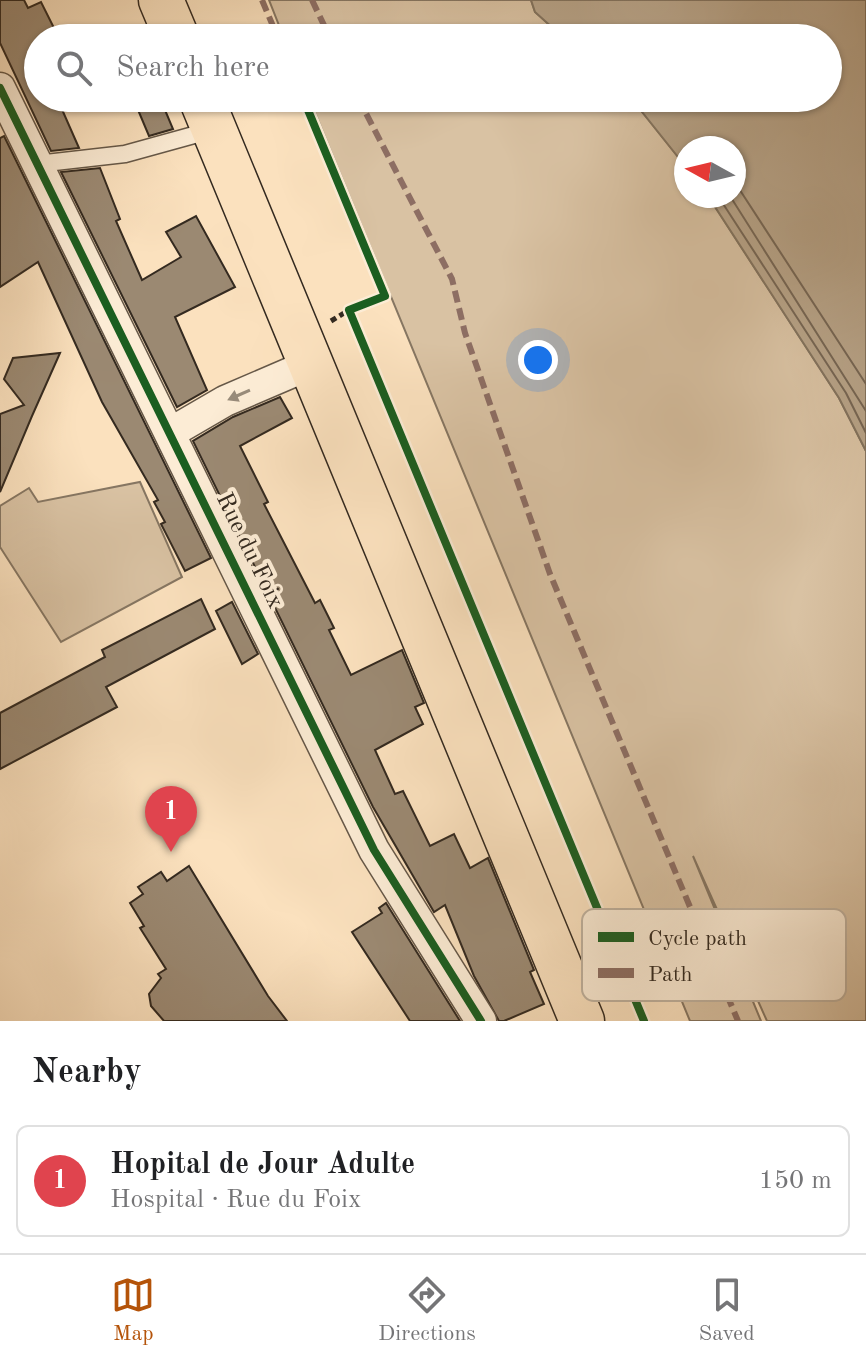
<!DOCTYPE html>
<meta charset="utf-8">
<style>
:root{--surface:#fff;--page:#f2f2f2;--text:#202124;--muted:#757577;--line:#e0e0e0;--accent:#b45309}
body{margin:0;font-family:"Old Standard TT",serif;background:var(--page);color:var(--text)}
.compass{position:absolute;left:674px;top:136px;width:72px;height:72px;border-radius:50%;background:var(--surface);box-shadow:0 2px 6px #0004;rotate:278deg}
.you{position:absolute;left:538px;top:360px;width:28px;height:28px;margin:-20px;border:6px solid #fff;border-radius:50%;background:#1a73e8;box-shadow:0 0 0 12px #1a73e833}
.badge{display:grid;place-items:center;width:52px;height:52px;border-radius:50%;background:var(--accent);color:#fff;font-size:26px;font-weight:700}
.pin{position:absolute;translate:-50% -66px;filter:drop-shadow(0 2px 4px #0008)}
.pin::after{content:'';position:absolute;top:42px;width:28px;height:24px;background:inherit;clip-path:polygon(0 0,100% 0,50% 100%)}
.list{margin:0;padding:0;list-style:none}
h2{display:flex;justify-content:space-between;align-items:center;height:104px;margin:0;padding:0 32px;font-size:34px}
h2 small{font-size:26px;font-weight:400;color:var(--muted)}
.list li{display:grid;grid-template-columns:52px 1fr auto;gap:24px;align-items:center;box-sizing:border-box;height:112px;margin:0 16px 16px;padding:0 16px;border:2px solid var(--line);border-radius:12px}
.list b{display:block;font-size:30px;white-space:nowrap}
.list p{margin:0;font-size:26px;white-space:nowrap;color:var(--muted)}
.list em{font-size:26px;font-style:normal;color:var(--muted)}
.icon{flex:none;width:44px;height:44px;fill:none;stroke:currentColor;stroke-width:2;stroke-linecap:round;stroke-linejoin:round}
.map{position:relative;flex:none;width:866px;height:1021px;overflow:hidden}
.search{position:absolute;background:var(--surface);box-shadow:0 2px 6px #0004;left:24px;right:24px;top:24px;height:88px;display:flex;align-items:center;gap:20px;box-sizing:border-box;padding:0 28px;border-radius:44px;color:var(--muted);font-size:30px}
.sheet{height:232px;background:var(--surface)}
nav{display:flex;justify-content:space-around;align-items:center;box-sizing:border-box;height:112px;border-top:2px solid var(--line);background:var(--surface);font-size:22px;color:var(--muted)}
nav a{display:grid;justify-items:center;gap:4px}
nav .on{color:var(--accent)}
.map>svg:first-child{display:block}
</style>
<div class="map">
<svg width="866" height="1021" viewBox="0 0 866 1021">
<rect width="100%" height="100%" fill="#fbe1be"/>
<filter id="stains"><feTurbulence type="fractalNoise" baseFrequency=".0025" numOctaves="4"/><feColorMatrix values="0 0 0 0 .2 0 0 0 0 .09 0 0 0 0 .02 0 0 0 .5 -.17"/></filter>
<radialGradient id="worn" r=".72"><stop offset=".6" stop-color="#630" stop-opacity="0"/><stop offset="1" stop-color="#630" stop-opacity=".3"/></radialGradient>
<g fill="#d9c2a3" stroke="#867662" stroke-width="2">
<path d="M269,0H531L535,12L564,38H284Z"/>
<path d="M309,98H631L686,167V196H708L839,398L866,451V1021H767L693,856L761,1021H690Z"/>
<path d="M140,482L182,577L61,642L0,547V506L29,488L38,502Z"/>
</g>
<path fill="#b7a388" stroke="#83735e" stroke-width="2" d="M531,0H866V451L839,398L708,196H734V148H686V167L631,98H828V38H564L535,12Z"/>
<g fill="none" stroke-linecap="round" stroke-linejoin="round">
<g stroke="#766654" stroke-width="2">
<path d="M734,181L866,384"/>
<path d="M718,196L846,393L866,433"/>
<path d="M730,196L866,411"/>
</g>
</g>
<g fill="#9b8972" stroke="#342a20" stroke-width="2">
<path d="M0,0H24L28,8L41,2L59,38H38V98H57L79,148L51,151L0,43Z"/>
<path d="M133,98H160L173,129L149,136Z"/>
<path d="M4,136L211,558L185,571L161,524L165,522L154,502L158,500L102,402L38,262L0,287V138Z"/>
<path d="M100,168L120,219L116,221L142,280L181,257L166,232L196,216L235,287L175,317L207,390L177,407L61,172Z"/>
<path d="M60,353L32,416L0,492V414L24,405L4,379L13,358Z"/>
<path d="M280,397L292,418L240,446L268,502L264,504L315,603L320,600L334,628L329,630L351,675L402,650L424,703L415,707L423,724L375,750L395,794L403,791L430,846L454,834L470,868L488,858L534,970L530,972L544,1004L504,1021H499L474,976L445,905L434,912L373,807L193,441L233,417Z"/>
<path d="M201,599L215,629L106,687L117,707L0,769V713L105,657L102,650Z"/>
<path d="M232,602L258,654L242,664L216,611Z"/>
<path d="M189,866L268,996L287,1021H164L151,1006L149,994L161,978L158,974L166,969L140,928L144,926L130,903L143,894L138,887L161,872L167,881Z"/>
<path d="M386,903L460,1021H410L352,932L382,913L379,908Z"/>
</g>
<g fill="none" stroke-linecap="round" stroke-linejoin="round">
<g stroke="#665848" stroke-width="19">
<path id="lane" d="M37,164L125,154L212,130"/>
</g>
<g stroke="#665848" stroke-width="33">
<g id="street">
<path d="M0,88L374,850L481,1021"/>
<path d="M170,433L225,401L311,364"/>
</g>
</g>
<g stroke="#342a20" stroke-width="47">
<g id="primary">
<path d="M161,0L177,38"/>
<path d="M201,98L582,1021"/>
</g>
</g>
<path stroke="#342a20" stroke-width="5" stroke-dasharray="6 4" stroke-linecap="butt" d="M331,321L349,310"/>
<use href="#lane" stroke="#fcecd5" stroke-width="16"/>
<use href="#street" stroke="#fcecd5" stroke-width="30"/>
<use href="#primary" stroke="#fbe1be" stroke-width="44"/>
<g stroke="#8d6e63" stroke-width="6" stroke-dasharray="12 6" stroke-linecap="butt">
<path d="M262,0L278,38"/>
<path d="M312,0L330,38"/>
<path d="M358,98L452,279L465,333L550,574L738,1021"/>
</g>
<g stroke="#fcecd5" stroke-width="13">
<g id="cycleway">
<path d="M0,88L374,850L481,1021"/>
<path d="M303,98L385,296L349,310L644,1021"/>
</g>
</g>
<use href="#cycleway" stroke="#1b5e20" stroke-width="8"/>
</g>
<defs><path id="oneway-solid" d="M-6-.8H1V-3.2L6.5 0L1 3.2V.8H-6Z" transform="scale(2)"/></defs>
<use fill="#988b7a" href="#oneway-solid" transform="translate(239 395) rotate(156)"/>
<g text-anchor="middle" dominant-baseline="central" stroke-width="8" stroke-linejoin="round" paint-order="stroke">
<g font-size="24" fill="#342a20" stroke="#fcecd5">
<text transform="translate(249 551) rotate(64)">Rue du Foix</text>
</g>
</g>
<rect x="582" y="909" width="264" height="92" rx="12" fill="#fcecd5" stroke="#c0b29f" stroke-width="2"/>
<rect x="598" y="932" width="36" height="10" fill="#1b5e20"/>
<rect x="598" y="968" width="36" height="10" fill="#8d6e63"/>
<g font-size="22" fill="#342a20">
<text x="648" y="945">Cycle path</text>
<text x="648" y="981">Path</text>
</g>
<rect width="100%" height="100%" filter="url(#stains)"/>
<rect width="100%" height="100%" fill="url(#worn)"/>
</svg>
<svg class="compass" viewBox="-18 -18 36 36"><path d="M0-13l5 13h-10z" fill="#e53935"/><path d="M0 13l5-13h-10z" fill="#757577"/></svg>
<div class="you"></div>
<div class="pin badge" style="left:171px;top:852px;background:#e0444e">1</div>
<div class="search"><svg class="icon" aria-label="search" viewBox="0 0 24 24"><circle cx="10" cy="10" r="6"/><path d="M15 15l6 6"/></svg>Search here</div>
</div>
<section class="sheet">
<h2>Nearby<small></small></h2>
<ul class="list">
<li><span class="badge" style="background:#e0444e">1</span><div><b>Hopital de Jour Adulte</b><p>Hospital · Rue du Foix</p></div><em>150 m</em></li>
</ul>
</section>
<nav>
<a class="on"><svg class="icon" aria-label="map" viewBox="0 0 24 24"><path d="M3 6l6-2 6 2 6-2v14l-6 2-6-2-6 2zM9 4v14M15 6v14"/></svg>Map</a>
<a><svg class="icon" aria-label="directions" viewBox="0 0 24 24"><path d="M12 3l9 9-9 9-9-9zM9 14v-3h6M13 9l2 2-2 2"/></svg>Directions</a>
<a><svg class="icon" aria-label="saved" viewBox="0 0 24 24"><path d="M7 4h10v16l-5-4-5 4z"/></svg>Saved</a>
</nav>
